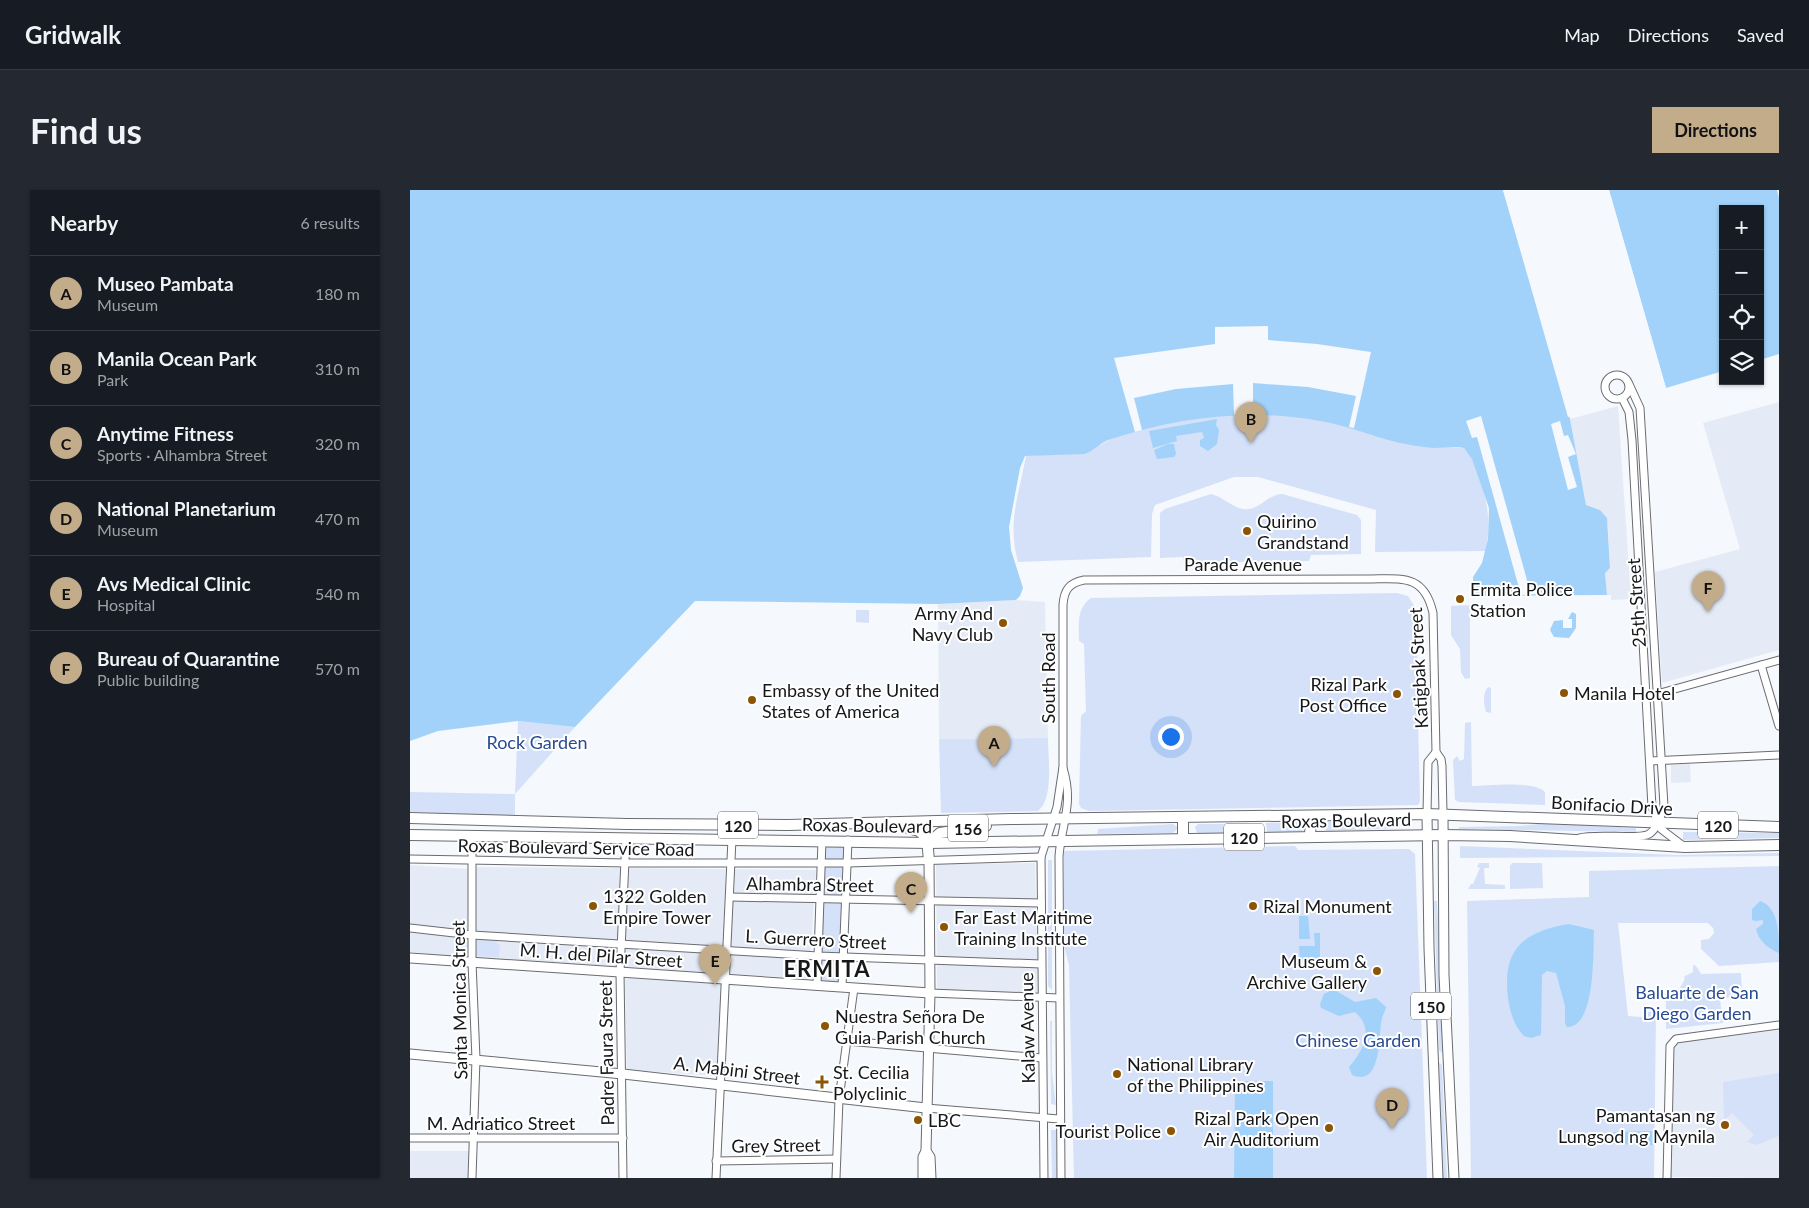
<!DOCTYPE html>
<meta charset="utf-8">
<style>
:root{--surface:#171b24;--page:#242831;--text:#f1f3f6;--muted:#9ea1a6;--line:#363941;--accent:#c3ac8a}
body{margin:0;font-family:Lato,sans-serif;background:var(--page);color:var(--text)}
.controls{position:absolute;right:15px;top:15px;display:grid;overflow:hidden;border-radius:0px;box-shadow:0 1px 4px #0004}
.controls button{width:45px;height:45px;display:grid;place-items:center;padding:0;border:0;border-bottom:1px solid var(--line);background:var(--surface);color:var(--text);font:25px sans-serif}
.you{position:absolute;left:760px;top:546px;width:18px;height:18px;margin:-12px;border:4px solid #fff;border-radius:50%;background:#1a73e8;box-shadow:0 0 0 8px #1a73e833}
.badge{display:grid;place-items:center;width:32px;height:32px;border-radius:50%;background:var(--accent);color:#111;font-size:16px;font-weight:700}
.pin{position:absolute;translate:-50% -41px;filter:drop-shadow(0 1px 2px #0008)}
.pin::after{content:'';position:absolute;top:26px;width:18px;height:15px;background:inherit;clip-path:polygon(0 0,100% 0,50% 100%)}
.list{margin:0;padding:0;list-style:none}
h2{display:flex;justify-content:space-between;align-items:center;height:65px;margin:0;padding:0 20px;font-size:21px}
h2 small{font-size:16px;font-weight:400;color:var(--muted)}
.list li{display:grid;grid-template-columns:32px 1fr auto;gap:15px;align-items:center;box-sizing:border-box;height:75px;padding:0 20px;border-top:1px solid var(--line)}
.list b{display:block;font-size:19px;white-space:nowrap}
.list p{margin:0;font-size:16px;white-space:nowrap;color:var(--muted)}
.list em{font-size:16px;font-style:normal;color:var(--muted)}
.icon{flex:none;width:28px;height:28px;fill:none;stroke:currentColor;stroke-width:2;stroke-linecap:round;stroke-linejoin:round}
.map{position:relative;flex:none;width:1369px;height:988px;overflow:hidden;border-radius:0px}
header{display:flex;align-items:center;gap:30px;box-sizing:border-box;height:70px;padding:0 25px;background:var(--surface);border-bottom:1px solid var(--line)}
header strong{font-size:24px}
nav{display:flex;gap:28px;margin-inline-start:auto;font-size:18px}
.intro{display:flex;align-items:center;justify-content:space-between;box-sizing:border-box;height:120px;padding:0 30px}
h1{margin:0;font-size:35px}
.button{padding:12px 22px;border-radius:0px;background:var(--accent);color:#111;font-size:18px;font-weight:700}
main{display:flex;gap:30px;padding:0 30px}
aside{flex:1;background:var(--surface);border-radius:0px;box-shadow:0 1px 4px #0004}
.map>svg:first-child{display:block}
</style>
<header>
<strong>Gridwalk</strong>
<nav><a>Map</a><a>Directions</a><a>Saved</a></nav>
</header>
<div class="intro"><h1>Find us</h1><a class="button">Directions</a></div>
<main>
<aside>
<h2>Nearby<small>6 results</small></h2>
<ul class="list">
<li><span class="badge">A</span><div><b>Museo Pambata</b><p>Museum</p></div><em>180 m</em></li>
<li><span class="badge">B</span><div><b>Manila Ocean Park</b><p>Park</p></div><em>310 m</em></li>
<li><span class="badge">C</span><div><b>Anytime Fitness</b><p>Sports · Alhambra Street</p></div><em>320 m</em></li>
<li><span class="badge">D</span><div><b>National Planetarium</b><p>Museum</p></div><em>470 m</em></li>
<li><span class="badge">E</span><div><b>Avs Medical Clinic</b><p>Hospital</p></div><em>540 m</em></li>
<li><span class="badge">F</span><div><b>Bureau of Quarantine</b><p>Public building</p></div><em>570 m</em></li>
</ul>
</aside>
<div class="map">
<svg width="1369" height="988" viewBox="0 0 1369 988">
<rect width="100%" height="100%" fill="#f5f8fc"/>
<g fill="#e5ebf6">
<path d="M1369,212V460L1252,493L1245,382L1330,359L1293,233Z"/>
<path d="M1208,216L1221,409L1201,410V405H1197L1195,383L1200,378L1198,336L1190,320L1176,315L1160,229Z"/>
<path d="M606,410L635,412L638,548L529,549L528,414Z"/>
<path d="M1280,574L1281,592L1261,593V575Z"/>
<path d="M625,673L628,804L527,800L526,674Z"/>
<path d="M0,675L59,679L60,768L0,762Z"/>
<path d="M65,677L406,680L399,789L64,767Z"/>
<path d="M215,788L312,793L307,886L217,880Z"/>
<path d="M1369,840V988L1260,987L1263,858L1265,852Z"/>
<path d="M0,961H62L61,988H0Z"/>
</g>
<g fill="#d5e1f8">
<path d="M720,165L996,254L1054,258C1062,264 1064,273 1067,281C1078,309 1081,332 1076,361L965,362L966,320L848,287H824L745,315L742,324L741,367L608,372C597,332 609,305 616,266L685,258L699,250Z"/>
<path d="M801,304C813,307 822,317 833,319C848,322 858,304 872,304L947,325L951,330V364L901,365L899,371L774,373L773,367L750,368V323L755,319Z"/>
<path d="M987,403L998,406L1008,422L1007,492L1010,611L1008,615L679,621L671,618L669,614L671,526L676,521L674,454L669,451C669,434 666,419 681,408Z"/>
<path d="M1060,415V488L1055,489L1051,482L1050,459L1041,445V416Z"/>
<path d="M446,420H459V433L446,432Z"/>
<path d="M1078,497L1081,498V523L1076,522C1074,515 1072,503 1078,497Z"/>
<path d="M108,531L165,537L105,604V626L0,622V602L105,604Z"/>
<path d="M1061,532L1062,596C1079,596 1123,590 1135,602V615L1049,612L1045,610L1043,570L1047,566L1050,571L1054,569L1055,533Z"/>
<path d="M638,548C638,568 644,609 628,621L531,623L529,549Z"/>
<path d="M990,631V638L917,641L914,639L915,634L918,632Z"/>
<path d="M892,632L895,639L892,641L857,642L856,633Z"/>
<path d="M1137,633L1226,638V642L1049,639V637L1110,636Z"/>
<path d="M763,634L768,638L763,643L687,644L688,639Z"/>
<path d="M788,634H824V643H787L785,637Z"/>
<path d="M1273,642L1369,643V648L1273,650Z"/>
<path d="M416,656H435L430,799L409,797Z"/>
<path d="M885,656L888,660L999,659L1005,664L1017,988H664L659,775L654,756V661Z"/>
<path d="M1050,656L1267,665L1369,663V666L1050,668Z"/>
<path d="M638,670H642V800L638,796Z"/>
<path d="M1069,673H1079V678H1074L1075,694L1095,695V699H1058L1061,694H1063L1070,678L1067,677Z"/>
<path d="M1102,673H1132L1133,698L1100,699V676Z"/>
<path d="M1369,676V772L1309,776L1291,759V750L1299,749L1304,743L1303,738L1298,733H1208L1218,826L1232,827L1233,822H1246L1244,988H1061L1057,711L1179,707V681Z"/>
<path d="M1024,711H1027L1034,861L1032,863L1029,860Z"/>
<path d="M66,748L88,749L87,754L90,755L89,767L66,766Z"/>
<path d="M1283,775L1286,776L1291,784L1331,783L1332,806L1310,809L1313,833L1256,839V805C1266,802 1272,799 1275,787H1273L1283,782Z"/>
<path d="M640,831H642V882L646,915L641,914Z"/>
<path d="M1030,873L1032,875L1037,988H1032L1027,874Z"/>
<path d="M1369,883V946L1347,955L1337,952L1344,945L1322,923L1314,930L1313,892Z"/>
<path d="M641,940H646L647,988H642Z"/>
</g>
<g fill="#a2d2fa">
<path d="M0,0H1093L1160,229L1176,315L1190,320L1197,328L1200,378L1195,383L1197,405L1064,406L1063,387L1072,373L1078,349L1079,318L1062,269L1054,258C1044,256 1034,258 1024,258C1011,257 998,255 986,252C961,246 936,235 910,231C839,218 769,227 701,249C691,252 685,260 675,264L615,266L610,278L599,337L601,360L613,398L610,406L606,410L528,414L285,411L165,537L108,531L28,541L0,551Z"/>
<path d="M1199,0H1367L1369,8V164L1350,170V19H1313V181L1256,198Z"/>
<path d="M807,229L806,235L809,240L807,254L798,261L790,256V250L794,248L792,242L766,246L767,251L743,258L739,241Z"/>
<path d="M758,254H764L766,264L764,267L747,269L744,260Z"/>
<path d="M1162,422L1166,424V438L1159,448L1144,447L1140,440L1144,431L1153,430V438H1162V429H1158Z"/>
<path d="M1350,711C1369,717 1369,745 1369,763C1358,759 1348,750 1346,739L1353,734V730L1346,731L1342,730V719Z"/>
<path d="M889,726H898L900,749H889Z"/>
<path d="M1159,734L1184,740C1183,760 1186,838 1157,837L1155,833V816L1146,783L1137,781L1132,785L1131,845L1121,848L1114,846C1104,836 1100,822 1098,808C1092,760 1112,742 1159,734Z"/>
<path d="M904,743H910V770L890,771L889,756H905Z"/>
<path d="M923,799L945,812L966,808L976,817C975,821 973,825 972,828C968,843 973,898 942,885L939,877C953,861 965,839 945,822L929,826L911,818L910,814L914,804Z"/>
<path d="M825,891H863V988H824Z"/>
<path d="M1244,941V955L1203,954V942Z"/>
</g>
<g fill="#f5f8fc">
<path d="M1093,0H1095L1161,226L1158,227Z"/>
<path d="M1197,0H1199L1256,198L1254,199Z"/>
<path d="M858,136V150L907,154L961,162L944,238L939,237L946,206L898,197L843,193V224L824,225L823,194L766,199L724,208L732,240L725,242L704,168L805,154V137Z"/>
<path d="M1071,226L1119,397H1125L1126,404L1111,405L1067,247L1062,248L1056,231Z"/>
<path d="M1150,231L1154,246L1158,245L1166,264L1158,267L1167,297L1158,300L1141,234Z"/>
</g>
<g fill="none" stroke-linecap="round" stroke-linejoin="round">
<g stroke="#6a6c70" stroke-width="9">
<g id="minor">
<circle cx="1207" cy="197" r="12"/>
<path d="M1212,208L1219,222L1222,250L1242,617L1251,639L1272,655"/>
<path d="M1351,475L1369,536"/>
<path d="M1236,507L1369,470"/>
<path d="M1240,571L1369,565"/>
<path d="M1017,624L1018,572L1026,562"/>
<path d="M62,647V772L66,869L62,988"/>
<path d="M1169,648C1186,643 1229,650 1239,644C1248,638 1251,625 1254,616L1230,218L1219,194"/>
<path d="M0,669L216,673H438L631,667"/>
<path d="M320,707L631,713"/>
<path d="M0,738L62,745L408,766L631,774"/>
<path d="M407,795L412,650"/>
<path d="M432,797L438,650"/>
<path d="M520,803L649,808"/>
<path d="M437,851L632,868"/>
<path d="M516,918L649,929"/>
<path d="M0,948H213"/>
<path d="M306,971L426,969"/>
<path d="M213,988L210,782L216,648"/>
<path d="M306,988L322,649"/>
<path d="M426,988L429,909L444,798"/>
<path d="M634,988L631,667L647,617L653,577V415C654,400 659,393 674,390L957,389C991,389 1014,383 1023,423L1026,562L1031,569L1032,576L1033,624"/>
<path d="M651,988L649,666C652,631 664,614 653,578"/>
<path d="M1257,988L1260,856L1266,849L1369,835"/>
</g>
</g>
<g stroke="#6a6c70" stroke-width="11">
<g id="major">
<path d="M1017,624L1019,758L1028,988"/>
<path d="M1033,624L1034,785L1044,988"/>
<path d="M0,768L520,803"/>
<path d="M0,864L213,884L516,918"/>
<path d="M516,961L520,967L521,988"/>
<path d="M513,988V967L516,961L520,803L519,671"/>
</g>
</g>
<g stroke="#6a6c70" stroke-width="12">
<g id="highway">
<path d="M0,628L217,634L378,635L601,629L1017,624L1369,637"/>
<path d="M773,628V648"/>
<path d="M495,637L509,641L517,648L519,671"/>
<path d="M0,645L519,653L1033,645L1100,646L1275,657L1369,655"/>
<path d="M900,646L901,626"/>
<path d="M519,653L530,643L576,636"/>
</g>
</g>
<use href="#minor" stroke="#fff" stroke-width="7"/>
<use href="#major" stroke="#fff" stroke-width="9"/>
<use href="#highway" stroke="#fff" stroke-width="10"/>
</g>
<g fill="#8b5505" stroke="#fff" stroke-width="2">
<circle cx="837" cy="341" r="5"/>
<circle cx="1050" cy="409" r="5"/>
<circle cx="593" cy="433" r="5"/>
<circle cx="1154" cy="503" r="5"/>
<circle cx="987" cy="504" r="5"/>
<circle cx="342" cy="510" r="5"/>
<circle cx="183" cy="716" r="5"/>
<circle cx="843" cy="716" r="5"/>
<circle cx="534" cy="737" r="5"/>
<circle cx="967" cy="781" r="5"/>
<circle cx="415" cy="836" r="5"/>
<circle cx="707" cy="884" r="5"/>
<path d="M409.5 884.5h5v5h5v5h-5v5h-5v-5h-5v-5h5z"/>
<circle cx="508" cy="930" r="5"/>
<circle cx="1315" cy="935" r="5"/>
<circle cx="919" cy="938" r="5"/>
<circle cx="761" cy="941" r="5"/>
</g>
<g text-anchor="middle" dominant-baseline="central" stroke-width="4" stroke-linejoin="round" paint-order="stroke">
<g fill="#fff" stroke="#5c5d5e" stroke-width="1">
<rect x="308" y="621.5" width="40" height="27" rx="4"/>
<rect x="1288" y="621.5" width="40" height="27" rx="4"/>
<rect x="538" y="624.5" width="40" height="27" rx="4"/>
<rect x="814" y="633.5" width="40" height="27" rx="4"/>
<rect x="1001" y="802.5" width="40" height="27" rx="4"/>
</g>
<g font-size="16" font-weight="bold" fill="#161719">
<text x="328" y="635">120</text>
<text x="1308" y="635">120</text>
<text x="558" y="638">156</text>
<text x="834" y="647">120</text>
<text x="1021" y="816">150</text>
</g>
<g font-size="18" fill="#161719" stroke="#fff" text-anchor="start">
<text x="847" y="331">Quirino<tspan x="847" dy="21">Grandstand</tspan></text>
<text x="1060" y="399">Ermita Police<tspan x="1060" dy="21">Station</tspan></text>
<text x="583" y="423" text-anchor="end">Army And<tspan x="583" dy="21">Navy Club</tspan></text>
<text x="977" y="494" text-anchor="end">Rizal Park<tspan x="977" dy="21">Post Office</tspan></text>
<text x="352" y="500">Embassy of the United<tspan x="352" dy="21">States of America</tspan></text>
<text x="1164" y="503">Manila Hotel</text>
<text x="193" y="706">1322 Golden<tspan x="193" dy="21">Empire Tower</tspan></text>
<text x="853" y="716">Rizal Monument</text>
<text x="544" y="727">Far East Maritime<tspan x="544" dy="21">Training Institute</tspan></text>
<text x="957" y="771" text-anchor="end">Museum &amp;<tspan x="957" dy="21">Archive Gallery</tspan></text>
<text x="425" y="826">Nuestra Señora De<tspan x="425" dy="21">Guia Parish Church</tspan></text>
<text x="717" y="874">National Library<tspan x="717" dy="21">of the Philippines</tspan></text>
<text x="423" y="882">St. Cecilia<tspan x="423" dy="21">Polyclinic</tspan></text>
<text x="1305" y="925" text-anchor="end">Pamantasan ng<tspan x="1305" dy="21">Lungsod ng Maynila</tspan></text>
<text x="909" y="928" text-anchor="end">Rizal Park Open<tspan x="909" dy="21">Air Auditorium</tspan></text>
<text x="518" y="930">LBC</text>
<text x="751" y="941" text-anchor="end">Tourist Police</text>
</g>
<g font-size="18" fill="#161719" stroke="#fff">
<text x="833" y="374">Parade Avenue</text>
<text transform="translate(1226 413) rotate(-94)">25th Street</text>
<text transform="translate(1008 478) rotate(-93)">Katigbak Street</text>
<text transform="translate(638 488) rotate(-90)">South Road</text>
<text transform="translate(1202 615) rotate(3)">Bonifacio Drive</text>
<text transform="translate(936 630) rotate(-1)">Roxas Boulevard</text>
<text transform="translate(457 635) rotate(1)">Roxas Boulevard</text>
<text transform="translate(166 657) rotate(1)">Roxas Boulevard Service Road</text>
<text transform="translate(400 694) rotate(1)">Alhambra Street</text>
<text transform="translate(406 749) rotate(3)">L. Guerrero Street</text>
<text transform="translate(191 765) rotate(4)">M. H. del Pilar Street</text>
<text transform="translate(49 810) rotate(-91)">Santa Monica Street</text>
<text transform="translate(617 838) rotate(-91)">Kalaw Avenue</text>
<text transform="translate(196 863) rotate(-91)">Padre Faura Street</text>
<text transform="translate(327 880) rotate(7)">A. Mabini Street</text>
<text x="91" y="933">M. Adriatico Street</text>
<text transform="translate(366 955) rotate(-1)">Grey Street</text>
</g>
<g font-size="18" fill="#284b93" stroke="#fff">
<text x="127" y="552">Rock Garden</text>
<text x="1287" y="802">Baluarte de San<tspan x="1287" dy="21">Diego Garden</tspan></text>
<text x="948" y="850">Chinese Garden</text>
</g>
<g font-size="22" font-weight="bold" letter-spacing="1" fill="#161719" stroke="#fff">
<text x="417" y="778">ERMITA</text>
</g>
</g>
</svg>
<div class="controls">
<button>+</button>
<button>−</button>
<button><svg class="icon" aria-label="locate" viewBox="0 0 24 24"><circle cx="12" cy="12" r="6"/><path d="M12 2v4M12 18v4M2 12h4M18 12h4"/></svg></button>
<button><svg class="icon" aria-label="layers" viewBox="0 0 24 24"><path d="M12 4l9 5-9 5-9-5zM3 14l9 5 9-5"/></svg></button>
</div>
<div class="you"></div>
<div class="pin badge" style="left:584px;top:577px">A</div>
<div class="pin badge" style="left:841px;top:253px">B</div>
<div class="pin badge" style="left:501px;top:723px">C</div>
<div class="pin badge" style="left:982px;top:939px">D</div>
<div class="pin badge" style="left:305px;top:795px">E</div>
<div class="pin badge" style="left:1298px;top:422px">F</div>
</div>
</main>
